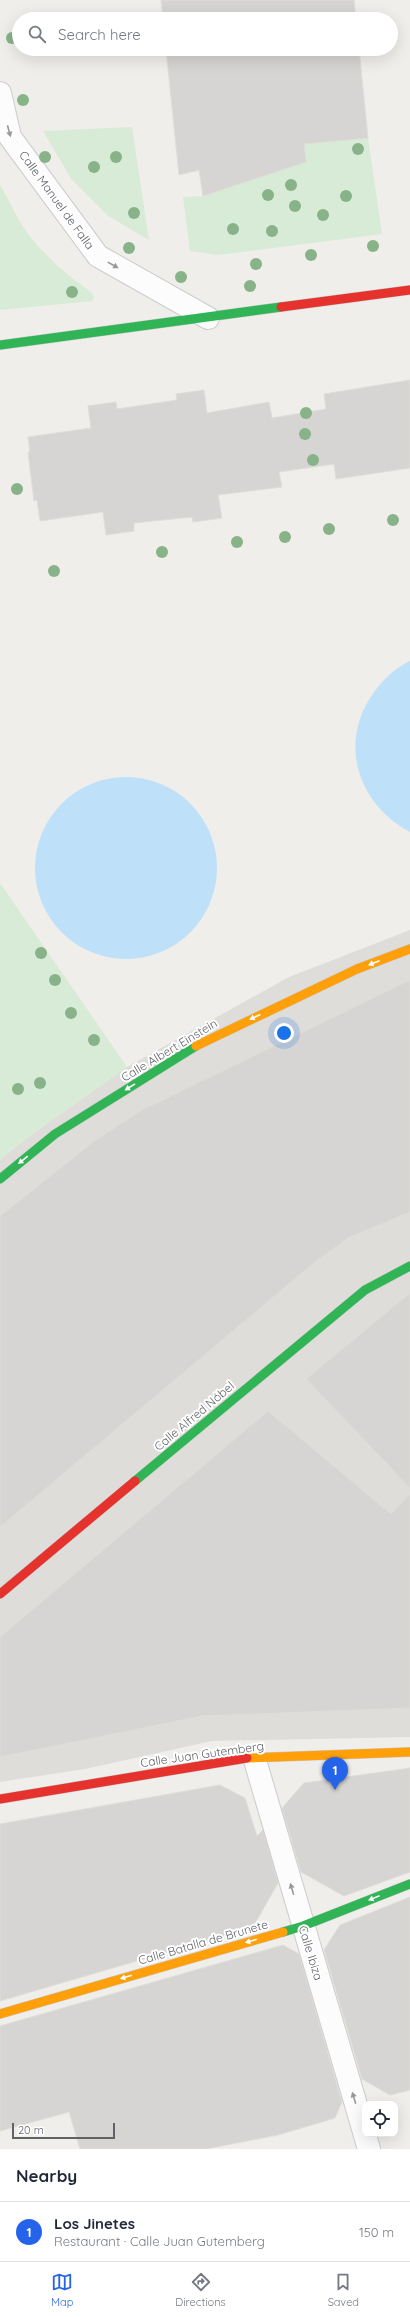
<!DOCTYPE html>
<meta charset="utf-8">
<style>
:root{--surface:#fff;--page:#f2f2f3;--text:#1f2937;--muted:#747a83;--line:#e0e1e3;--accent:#2563eb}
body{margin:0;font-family:Quicksand,sans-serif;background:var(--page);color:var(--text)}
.controls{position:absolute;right:12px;bottom:12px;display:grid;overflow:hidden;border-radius:8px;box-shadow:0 4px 16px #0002}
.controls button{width:36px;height:36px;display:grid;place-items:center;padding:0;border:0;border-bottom:1px solid var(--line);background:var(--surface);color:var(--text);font:20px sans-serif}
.scale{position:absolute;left:12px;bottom:10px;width:103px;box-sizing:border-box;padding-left:4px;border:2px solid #5f6368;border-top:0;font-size:11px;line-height:14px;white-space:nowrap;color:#5f6368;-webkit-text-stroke:3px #fff;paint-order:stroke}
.you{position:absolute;left:284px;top:1033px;width:14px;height:14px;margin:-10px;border:3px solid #fff;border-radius:50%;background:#1a73e8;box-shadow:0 0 0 6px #1a73e833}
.badge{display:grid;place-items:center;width:26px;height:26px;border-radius:50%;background:var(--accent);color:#fff;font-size:13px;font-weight:700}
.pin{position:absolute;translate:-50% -33px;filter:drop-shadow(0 1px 2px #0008)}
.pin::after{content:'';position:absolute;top:21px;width:14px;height:12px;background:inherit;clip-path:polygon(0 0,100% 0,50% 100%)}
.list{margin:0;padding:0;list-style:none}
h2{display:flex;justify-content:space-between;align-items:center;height:52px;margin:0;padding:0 16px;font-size:17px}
h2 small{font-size:13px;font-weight:400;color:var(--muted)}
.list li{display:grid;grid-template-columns:26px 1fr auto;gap:12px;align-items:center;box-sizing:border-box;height:60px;padding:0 16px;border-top:1px solid var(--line)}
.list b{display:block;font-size:15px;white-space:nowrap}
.list p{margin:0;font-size:13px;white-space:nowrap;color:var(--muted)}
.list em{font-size:13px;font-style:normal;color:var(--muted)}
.icon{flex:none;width:22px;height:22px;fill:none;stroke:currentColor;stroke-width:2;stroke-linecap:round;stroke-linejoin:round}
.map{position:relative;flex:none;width:410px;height:2149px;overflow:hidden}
.search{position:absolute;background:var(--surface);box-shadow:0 4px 16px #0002;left:12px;right:12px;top:12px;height:44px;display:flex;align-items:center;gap:10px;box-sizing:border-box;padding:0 14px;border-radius:22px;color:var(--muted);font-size:15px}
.sheet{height:112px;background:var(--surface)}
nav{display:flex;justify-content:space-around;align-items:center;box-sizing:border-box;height:56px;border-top:1px solid var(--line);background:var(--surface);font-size:11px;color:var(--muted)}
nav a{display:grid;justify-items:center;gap:2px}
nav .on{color:var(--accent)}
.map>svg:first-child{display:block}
</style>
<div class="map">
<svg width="410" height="2149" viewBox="0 0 410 2149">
<rect width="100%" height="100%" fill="#efeeea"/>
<path fill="#dfddda" d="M410,930V1737L212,1741L85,1769L0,1782V1160L28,1137L127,1067L289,977Z"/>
<g fill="#d8ebd6">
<path d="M132,127L149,240L107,215L72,180L43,131Z"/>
<path d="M368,138L382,234L218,255L190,251L183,197L203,196L305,162L304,144Z"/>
<path d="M0,185C9,200 16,217 26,231C44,256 67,275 92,293L94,297L92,301L0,310Z"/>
<path d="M0,883L127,1067L28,1137L0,1160Z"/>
</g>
<g fill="#bfe0f9">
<path d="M410,661V832C359,805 338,745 372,695C381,682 394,668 410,661Z"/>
<circle cx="126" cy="868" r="91"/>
</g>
<g fill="#d6d5d3" stroke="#deddd9">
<path d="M161,0H354L356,19H163Z"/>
<path d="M166,49H359L368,138L304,144L306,162L203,196L199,170L179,175Z"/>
<path d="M410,380V468L336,479L334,464L279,472L282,487L218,495L222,518L193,522L192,517L134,523V531L106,535L103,512L40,521L37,500L34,501L28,452H30L28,437L91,428L88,406L116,402L117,409L177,400L176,394L204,390L207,413L269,402L272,418L326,409L324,394Z"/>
<path d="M410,980V1212L348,1238L315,1262L0,1527V1216L93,1142L142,1110Z"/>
<path d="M410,1293V1488L306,1379Z"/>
<path d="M268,1411L391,1514L410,1494V1708L202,1716L0,1757V1637Z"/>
<path d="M410,1768V1872L344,1896L301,1872L282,1808L304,1783Z"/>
<path d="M220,1785L245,1798L257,1836L263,1830L278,1883L253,1927L0,2001V1824Z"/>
<path d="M410,1897V2090L390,2095L362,2079L324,1950L340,1925Z"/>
<path d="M283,1945L299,1954L342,2102L335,2118L278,2135L206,2149H80L69,2112L0,2131V2026Z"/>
</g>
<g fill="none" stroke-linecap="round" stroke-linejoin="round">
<g stroke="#cbcccc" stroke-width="24">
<g id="street">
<path d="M0,93L10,137L98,256L208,318"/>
<path d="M254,1757L369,2149"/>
</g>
</g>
<g stroke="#cacacb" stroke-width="10">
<g id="fast">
<path d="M0,345L281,307"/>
<path d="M0,1179L55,1134L196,1046"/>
<path d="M135,1481L365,1290L410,1266"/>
<path d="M283,1932L303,1926L410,1884"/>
</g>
</g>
<g stroke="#cacacb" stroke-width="10">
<g id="slow">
<path d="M196,1046L357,969L410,949"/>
<path d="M247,1758L410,1752"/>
<path d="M0,2014L283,1932"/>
</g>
</g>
<g stroke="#cacacb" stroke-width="10">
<g id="jam">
<path d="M281,307L410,290"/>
<path d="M0,1594L135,1481"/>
<path d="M0,1799L247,1758"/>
</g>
</g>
<use href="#street" stroke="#fdfcfc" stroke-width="22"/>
<use href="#fast" stroke="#30b455" stroke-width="9"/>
<use href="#slow" stroke="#ff9f0a" stroke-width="9"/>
<use href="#jam" stroke="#e5322d" stroke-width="9"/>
</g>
<g fill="#88b388">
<circle cx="12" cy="38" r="6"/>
<circle cx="23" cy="100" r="6"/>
<circle cx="358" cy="149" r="6"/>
<circle cx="45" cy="157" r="6"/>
<circle cx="116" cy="157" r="6"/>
<circle cx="94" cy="167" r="6"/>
<circle cx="291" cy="185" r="6"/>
<circle cx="268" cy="195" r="6"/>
<circle cx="346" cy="196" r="6"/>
<circle cx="295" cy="206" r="6"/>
<circle cx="134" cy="213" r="6"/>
<circle cx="323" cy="215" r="6"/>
<circle cx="233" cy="229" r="6"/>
<circle cx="272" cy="231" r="6"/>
<circle cx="373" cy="246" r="6"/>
<circle cx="129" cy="248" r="6"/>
<circle cx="311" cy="255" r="6"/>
<circle cx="256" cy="264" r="6"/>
<circle cx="181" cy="277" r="6"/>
<circle cx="250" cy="286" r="6"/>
<circle cx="72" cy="292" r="6"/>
<circle cx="306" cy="413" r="6"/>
<circle cx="305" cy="434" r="6"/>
<circle cx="313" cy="460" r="6"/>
<circle cx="17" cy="489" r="6"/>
<circle cx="393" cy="520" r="6"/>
<circle cx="329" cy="529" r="6"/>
<circle cx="285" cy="537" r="6"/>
<circle cx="237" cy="542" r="6"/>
<circle cx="162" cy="552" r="6"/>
<circle cx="54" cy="571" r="6"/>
<circle cx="41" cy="953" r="6"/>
<circle cx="55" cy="980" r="6"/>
<circle cx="71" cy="1013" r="6"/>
<circle cx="94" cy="1040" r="6"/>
<circle cx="40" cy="1083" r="6"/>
<circle cx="18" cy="1089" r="6"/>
</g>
<defs><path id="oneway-solid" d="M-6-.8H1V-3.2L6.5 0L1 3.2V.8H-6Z"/></defs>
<g fill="#96999c">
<use href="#oneway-solid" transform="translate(9 131) rotate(75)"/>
<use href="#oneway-solid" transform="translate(113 265) rotate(29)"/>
<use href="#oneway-solid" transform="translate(292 1889) rotate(-106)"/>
<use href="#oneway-solid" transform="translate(354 2098) rotate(-107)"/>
</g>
<g fill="#fff">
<use href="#oneway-solid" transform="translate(374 963) rotate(159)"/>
<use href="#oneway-solid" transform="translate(255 1017) rotate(155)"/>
<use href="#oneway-solid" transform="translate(130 1087) rotate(148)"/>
<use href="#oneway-solid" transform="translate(23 1160) rotate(141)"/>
<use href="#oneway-solid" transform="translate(374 1898) rotate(158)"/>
<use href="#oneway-solid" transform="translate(251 1941) rotate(164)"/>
<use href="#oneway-solid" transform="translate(126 1977) rotate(164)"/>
</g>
<g text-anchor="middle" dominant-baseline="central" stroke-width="4" stroke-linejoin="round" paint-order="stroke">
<g font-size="12" fill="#5f6368" stroke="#fff">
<text transform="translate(57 200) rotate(54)">Calle Manuel de Falla</text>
<text transform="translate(169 1050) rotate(-31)">Calle Albert Einstein</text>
<text transform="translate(194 1416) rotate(-40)">Calle Alfred Nóbel</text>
<text transform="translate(202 1754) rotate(-8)">Calle Juan Gutemberg</text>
<text transform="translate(203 1942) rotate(-16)">Calle Batalla de Brunete</text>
<text transform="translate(311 1953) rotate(73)">Calle Ibiza</text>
</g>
</g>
</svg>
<div class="controls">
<button><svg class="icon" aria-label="locate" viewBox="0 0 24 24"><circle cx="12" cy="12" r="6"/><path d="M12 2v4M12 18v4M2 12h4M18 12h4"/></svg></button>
</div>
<div class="scale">20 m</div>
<div class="you"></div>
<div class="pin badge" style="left:335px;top:1790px">1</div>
<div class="search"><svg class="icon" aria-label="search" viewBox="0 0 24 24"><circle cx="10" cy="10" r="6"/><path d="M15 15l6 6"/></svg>Search here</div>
</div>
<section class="sheet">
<h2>Nearby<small></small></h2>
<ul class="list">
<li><span class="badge">1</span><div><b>Los Jinetes</b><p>Restaurant · Calle Juan Gutemberg</p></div><em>150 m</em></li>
</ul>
</section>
<nav>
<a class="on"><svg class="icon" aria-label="map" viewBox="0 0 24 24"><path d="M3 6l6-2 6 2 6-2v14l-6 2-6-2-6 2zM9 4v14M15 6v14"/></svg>Map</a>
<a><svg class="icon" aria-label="directions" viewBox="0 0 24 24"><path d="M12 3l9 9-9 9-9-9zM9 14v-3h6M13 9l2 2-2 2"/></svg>Directions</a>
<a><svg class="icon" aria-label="saved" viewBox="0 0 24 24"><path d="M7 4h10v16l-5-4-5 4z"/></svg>Saved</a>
</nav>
